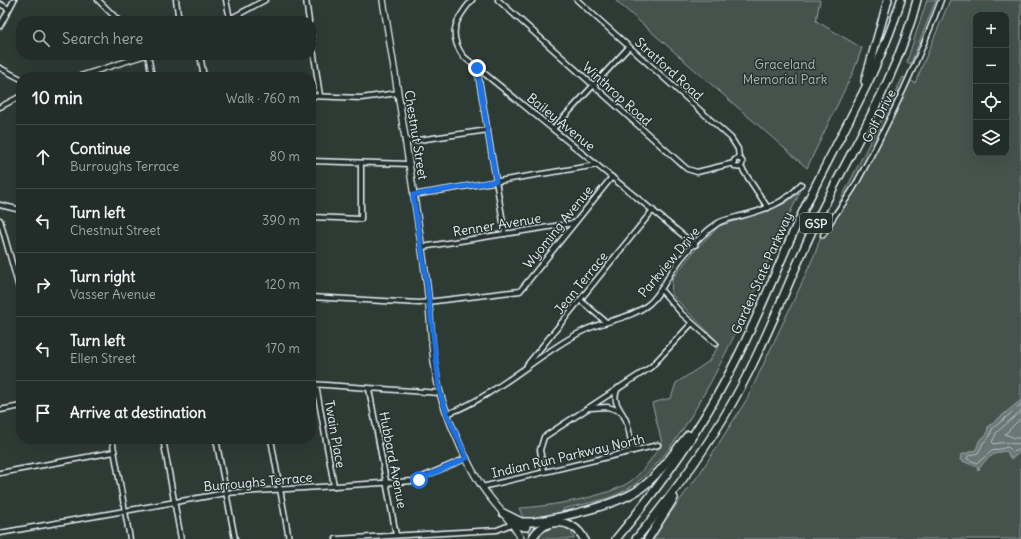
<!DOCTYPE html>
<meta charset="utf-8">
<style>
:root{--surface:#222c28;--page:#2e3834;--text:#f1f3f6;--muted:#a2a7a8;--line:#3f4845}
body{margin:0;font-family:Delius,sans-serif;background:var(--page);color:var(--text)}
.controls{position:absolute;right:12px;top:12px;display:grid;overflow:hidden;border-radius:8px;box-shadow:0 4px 16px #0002}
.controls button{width:36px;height:36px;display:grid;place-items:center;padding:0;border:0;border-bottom:1px solid var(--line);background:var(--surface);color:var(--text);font:20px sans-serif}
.stop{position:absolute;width:12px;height:12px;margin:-9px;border:3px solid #1a73e8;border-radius:50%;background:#fff}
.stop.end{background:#1a73e8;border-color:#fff;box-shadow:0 1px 4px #0008}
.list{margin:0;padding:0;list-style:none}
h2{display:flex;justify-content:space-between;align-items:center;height:52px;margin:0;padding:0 16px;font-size:17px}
h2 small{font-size:13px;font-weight:400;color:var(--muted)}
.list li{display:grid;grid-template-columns:26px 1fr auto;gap:12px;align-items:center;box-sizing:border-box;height:64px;padding:0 16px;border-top:1px solid var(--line)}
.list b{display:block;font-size:15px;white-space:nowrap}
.list p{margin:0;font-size:13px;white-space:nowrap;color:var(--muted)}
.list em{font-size:13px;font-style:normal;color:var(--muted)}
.icon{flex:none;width:22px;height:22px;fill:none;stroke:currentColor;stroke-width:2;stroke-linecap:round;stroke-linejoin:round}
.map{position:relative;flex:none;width:1021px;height:539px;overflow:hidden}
.search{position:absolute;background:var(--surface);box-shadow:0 4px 16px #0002;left:16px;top:16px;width:300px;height:44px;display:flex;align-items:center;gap:10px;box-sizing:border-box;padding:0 14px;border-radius:16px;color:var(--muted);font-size:15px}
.panel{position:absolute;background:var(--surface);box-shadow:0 4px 16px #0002;left:16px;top:72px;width:300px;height:372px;border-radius:16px}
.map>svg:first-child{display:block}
</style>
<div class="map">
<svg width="1021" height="539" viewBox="0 0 1021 539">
<rect width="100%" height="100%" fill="#2e3b35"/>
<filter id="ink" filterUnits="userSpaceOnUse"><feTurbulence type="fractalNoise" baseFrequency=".025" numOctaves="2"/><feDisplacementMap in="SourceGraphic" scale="8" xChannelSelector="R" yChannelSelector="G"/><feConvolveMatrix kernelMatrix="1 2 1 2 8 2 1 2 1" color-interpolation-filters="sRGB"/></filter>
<g filter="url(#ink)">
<g fill="#45524e" stroke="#96a2a3" fill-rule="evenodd">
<path d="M615,0H820L816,21L862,48L854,70L807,168Z"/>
<path d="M927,0H936L911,63H908L907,61Z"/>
<path d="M950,0H1021V539H651L700,473L747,399L800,287L816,251L824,226L840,201L903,77L915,83ZM976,15H1006V153H976Z"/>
<path d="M800,192C765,264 737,339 696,408C680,435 660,465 634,485C614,500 586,503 563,509L574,539H532L519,508C546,507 609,497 631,481C644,471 653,456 662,443L652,403L671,398L676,383L708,362L720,344L671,294L672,279L695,250L719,226L770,210L787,202Z"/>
</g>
<path fill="#6b7775" stroke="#9da8a9" d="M1021,400V451L1013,458H1010L1007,451C994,451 983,461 978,471L977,467L960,460L961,455L976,450L979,441L987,434L988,427Z"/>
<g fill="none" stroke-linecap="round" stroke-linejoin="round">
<g stroke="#b6c0c4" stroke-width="1">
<path d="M1021,405L992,429L990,436L983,443L978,453L968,456L967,459L977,463L992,451L1008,447L1013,452L1021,449"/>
<path d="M1021,411L997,432L992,442L994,444C1005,441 1011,444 1021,444"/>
<path d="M1021,418L1005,434L1015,438H1021"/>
</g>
<g stroke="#e8f1f8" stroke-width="7">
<g id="street">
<path d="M98,0L119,21"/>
<path d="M176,0L179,21"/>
<path d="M226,0L230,19"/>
<path d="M306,0L309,21"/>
<path d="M472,0C456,19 447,33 463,56L695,245"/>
<path d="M498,0L687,169L697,172L734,163"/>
<path d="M577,0L731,138L738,149L739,159"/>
<path d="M0,4L9,9"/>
<path d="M226,21L265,0"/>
<path d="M0,26L14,0"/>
<path d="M311,35L320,96"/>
<path d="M148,55L152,77"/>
<path d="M200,55L204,77"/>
<path d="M0,68L21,79"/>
<path d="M477,68L505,234"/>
<path d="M77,77L146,55"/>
<path d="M311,96L361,98L398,93"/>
<path d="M0,107L21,96"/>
<path d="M553,129L629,47"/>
<path d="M405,142L488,130"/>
<circle cx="738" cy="163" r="4.5"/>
<path d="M311,161L409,164"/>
<path d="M741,167L768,208"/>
<path d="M413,195L597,165"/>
<path d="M0,205L21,210"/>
<path d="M311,217L361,219V163"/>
<path d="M0,220L21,295"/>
<path d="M823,235C832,216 847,201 857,182C889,123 918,62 941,0"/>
<path d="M422,247L574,223"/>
<path d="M661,290L682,314L716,344"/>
<path d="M311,297L419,303L520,291L612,177"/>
<path d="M580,300L606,322"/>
<path d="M527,365L653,210"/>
<path d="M311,384L440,393"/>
<path d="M316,385L334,486"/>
<path d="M618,388C610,403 623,410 627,423C630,432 630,442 633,451"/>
<path d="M369,389L396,535"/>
<path d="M590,408L608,407L620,411"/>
<path d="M0,410L21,406"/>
<path d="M447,414C496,396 535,356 581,332C603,320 630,320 650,303C660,294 665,282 672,271C684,254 701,234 718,223C725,219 733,218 741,216C764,210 786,203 801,184"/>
<path d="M112,439L130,539"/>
<path d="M163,439L181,539"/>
<path d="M216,439L235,539"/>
<path d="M271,439L289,539"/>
<path d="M544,471L540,450L544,437L651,367L692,323"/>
<path d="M0,473L114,452"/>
<path d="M482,487L658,445"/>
<path d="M0,533L226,493L413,481L467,458"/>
<path d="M336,539L497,530L512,524"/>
</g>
</g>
<g stroke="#e8f1f8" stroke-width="8">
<path id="secondary" d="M383,0C398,92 413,185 426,278C432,319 430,364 443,403C452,429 468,466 483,488C495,506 512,520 521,539"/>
</g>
<g stroke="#e8f1f8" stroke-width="10">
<g id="highway">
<path d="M865,81L888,0"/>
<path d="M503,513L521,522H534C562,517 619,505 641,488C660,474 673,453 688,435"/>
<path d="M512,524L526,527"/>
<path d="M532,539C543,517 573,517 584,539"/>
<path d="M616,539C662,484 705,423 737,358C763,307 782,254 807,203C839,136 879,72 901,0"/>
<path d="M636,539C676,491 713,440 742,385C772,329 793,269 821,212C855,143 898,75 917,0"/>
<path d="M648,539L674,498"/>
</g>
</g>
<use href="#street" stroke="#26332d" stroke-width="4"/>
<use href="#secondary" stroke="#26332d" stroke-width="5.5"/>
<use href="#highway" stroke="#26332d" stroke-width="7"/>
</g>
</g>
<g fill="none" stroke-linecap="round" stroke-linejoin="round" filter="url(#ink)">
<path stroke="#1a73e8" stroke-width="5" d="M419,480L467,458L447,414L440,393L427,284L413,195L496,181L477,68"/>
</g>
<g text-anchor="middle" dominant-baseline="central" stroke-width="3" stroke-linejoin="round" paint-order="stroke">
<rect fill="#26332d" stroke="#aeb8bb" stroke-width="1" x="800" y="213" width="32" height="20" rx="3"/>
<g font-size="12" font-weight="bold" fill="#e8f1f8">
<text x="816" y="223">GSP</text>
</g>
<g font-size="13" fill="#afb9bc" stroke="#26332d">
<text x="785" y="64">Graceland<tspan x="785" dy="15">Memorial Park</tspan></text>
</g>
<g font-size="13" fill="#e8f1f8" stroke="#26332d">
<text transform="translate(669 69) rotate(42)">Stratford Road</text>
<text transform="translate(617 94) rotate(42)">Winthrop Road</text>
<text transform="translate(879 116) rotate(-63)">Golf Drive</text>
<text transform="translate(561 122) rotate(39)">Bailey Avenue</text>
<text transform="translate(416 135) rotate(81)">Chestnut Street</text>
<text transform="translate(497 225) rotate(-9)">Renner Avenue</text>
<text transform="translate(558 227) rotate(-51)">Wyoming Avenue</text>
<text transform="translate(669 262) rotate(-50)">Parkview Drive</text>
<text transform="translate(762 273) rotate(-66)">Garden State Parkway</text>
<text transform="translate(581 283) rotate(-51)">Jean Terrace</text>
<text transform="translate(335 434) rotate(80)">Twain Place</text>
<text transform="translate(568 456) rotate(-13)">Indian Run Parkway North</text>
<text transform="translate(393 460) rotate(79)">Hubbard Avenue</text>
<text transform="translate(258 482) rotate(-5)">Burroughs Terrace</text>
</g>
</g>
</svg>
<div class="controls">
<button>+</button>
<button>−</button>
<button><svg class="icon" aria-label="locate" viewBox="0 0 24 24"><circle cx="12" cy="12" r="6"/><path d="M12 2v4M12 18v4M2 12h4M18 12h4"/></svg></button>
<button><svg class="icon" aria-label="layers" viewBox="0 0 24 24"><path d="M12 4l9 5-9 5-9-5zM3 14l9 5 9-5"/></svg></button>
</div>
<div class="stop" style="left:419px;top:480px"></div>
<div class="stop end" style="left:477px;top:68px"></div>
<div class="search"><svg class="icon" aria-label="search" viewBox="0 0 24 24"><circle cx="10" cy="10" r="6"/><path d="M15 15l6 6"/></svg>Search here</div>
<section class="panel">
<h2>10 min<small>Walk · 760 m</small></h2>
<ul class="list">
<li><svg class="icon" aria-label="ahead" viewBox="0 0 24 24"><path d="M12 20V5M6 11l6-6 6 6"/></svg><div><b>Continue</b><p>Burroughs Terrace</p></div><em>80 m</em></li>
<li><svg class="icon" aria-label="left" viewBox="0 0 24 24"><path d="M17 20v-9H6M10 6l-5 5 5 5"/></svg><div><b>Turn left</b><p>Chestnut Street</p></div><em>390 m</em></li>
<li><svg class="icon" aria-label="right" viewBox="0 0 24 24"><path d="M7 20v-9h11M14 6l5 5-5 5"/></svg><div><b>Turn right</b><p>Vasser Avenue</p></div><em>120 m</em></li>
<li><svg class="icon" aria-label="left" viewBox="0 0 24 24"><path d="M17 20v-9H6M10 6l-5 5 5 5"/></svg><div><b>Turn left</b><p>Ellen Street</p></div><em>170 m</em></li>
<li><svg class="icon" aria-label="arrive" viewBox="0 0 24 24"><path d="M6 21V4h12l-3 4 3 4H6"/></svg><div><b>Arrive at destination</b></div></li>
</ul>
</section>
</div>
